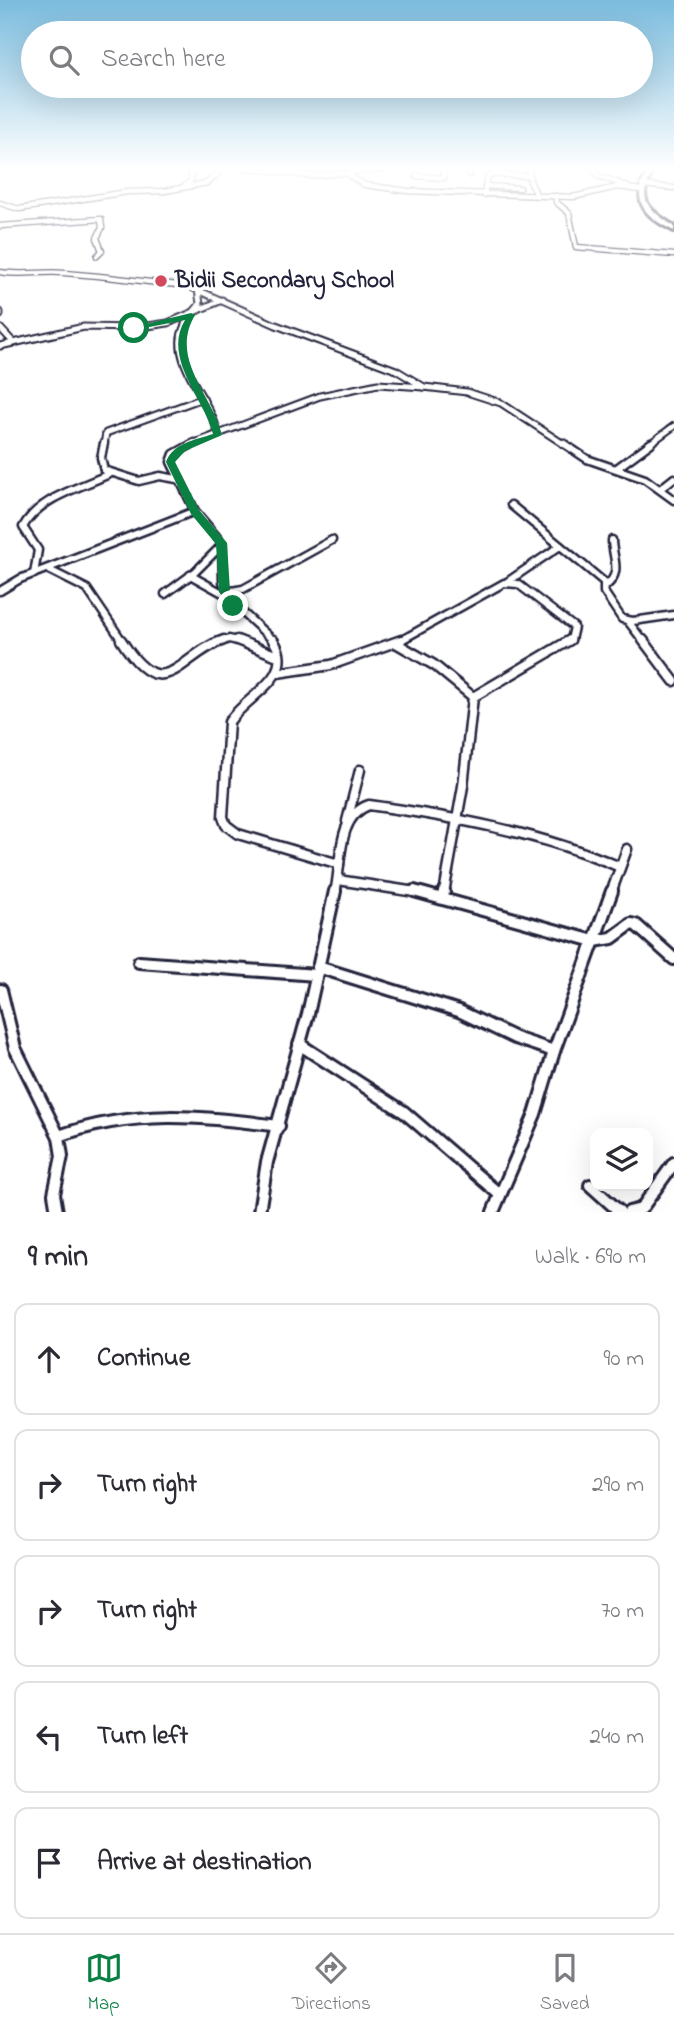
<!DOCTYPE html>
<meta charset="utf-8">
<style>
:root{--surface:#fff;--page:#f7f7f7;--text:#2b2b33;--muted:#7c7c81;--line:#e1e1e2;--accent:#0b8043}
body{margin:0;font-family:"Indie Flower",sans-serif;background:var(--page);color:var(--text)}
.controls{position:absolute;right:21px;bottom:21px;display:grid;overflow:hidden;border-radius:14px;box-shadow:0 7px 28px #0002}
.controls button{width:63px;height:63px;display:grid;place-items:center;padding:0;border:0;border-bottom:2px solid var(--line);background:var(--surface);color:var(--text);font:35px sans-serif}
.stop{position:absolute;width:21px;height:21px;margin:-16px;border:5px solid #0b8043;border-radius:50%;background:#fff}
.stop.end{background:#0b8043;border-color:#fff;box-shadow:0 2px 7px #0008}
.list{margin:0;padding:0;list-style:none}
h2{display:flex;justify-content:space-between;align-items:center;height:91px;margin:0;padding:0 28px;font-size:30px}
h2 small{font-size:23px;font-weight:400;color:var(--muted)}
.list li{display:grid;grid-template-columns:46px 1fr auto;gap:21px;align-items:center;box-sizing:border-box;height:112px;margin:0 14px 14px;padding:0 14px;border:2px solid var(--line);border-radius:14px}
.list b{display:block;font-size:26px;white-space:nowrap}
.list em{font-size:23px;font-style:normal;color:var(--muted)}
.icon{flex:none;width:38px;height:38px;fill:none;stroke:currentColor;stroke-width:2;stroke-linecap:round;stroke-linejoin:round}
.map{position:relative;flex:none;width:674px;height:1212px;overflow:hidden}
.search{position:absolute;background:var(--surface);box-shadow:0 7px 28px #0002;left:21px;right:21px;top:21px;height:77px;display:flex;align-items:center;gap:18px;box-sizing:border-box;padding:0 24px;border-radius:38px;color:var(--muted);font-size:26px}
.sheet{height:721px;background:var(--surface)}
nav{display:flex;justify-content:space-around;align-items:center;box-sizing:border-box;height:98px;border-top:2px solid var(--line);background:var(--surface);font-size:19px;color:var(--muted)}
nav a{display:grid;justify-items:center;gap:4px}
nav .on{color:var(--accent)}
.map>svg:first-child{display:block}
</style>
<div class="map">
<svg width="674" height="1212" viewBox="0 0 674 1212">
<rect width="100%" height="100%" fill="#fff"/>
<filter id="ink" filterUnits="userSpaceOnUse"><feTurbulence type="fractalNoise" baseFrequency=".0143" numOctaves="2"/><feDisplacementMap in="SourceGraphic" scale="14" xChannelSelector="R" yChannelSelector="G"/><feConvolveMatrix kernelMatrix="1 2 1 2 8 2 1 2 1" color-interpolation-filters="sRGB"/></filter>
<g filter="url(#ink)">
<g fill="none" stroke-linecap="round" stroke-linejoin="round">
<g stroke="#22223b" stroke-width="7">
<g id="street-far4">
<path d="M240,167L310,176L406,167"/>
<path d="M529,167L530,181L537,196"/>
<path d="M591,167L599,176L627,186"/>
<path d="M348,175L365,185L408,191L573,197L617,187L641,190"/>
<path d="M469,175L470,167"/>
<path d="M416,176L444,178L443,167"/>
<path d="M642,185L674,188"/>
<path d="M184,186L191,181V172L196,167"/>
<path d="M485,186L520,188"/>
<path d="M484,195L487,178L491,174L529,176"/>
<path d="M556,196V202L569,213L576,247L674,255"/>
<path d="M0,203L19,209L127,192L165,191L207,183L226,167"/>
<path d="M0,226L101,219L102,228L97,238L102,251L97,256"/>
<path d="M0,272C22,276 42,271 64,273C106,276 147,282 188,286L197,290"/>
</g>
</g>
<g stroke="#22223b" stroke-width="9">
<g id="street-far3">
<path d="M193,288L276,325L396,370L424,387L467,392L501,403L565,445"/>
<path d="M198,289L200,304C195,311 187,318 184,327C168,362 213,401 218,435"/>
<path d="M0,312V315"/>
<path d="M0,328L14,343"/>
<path d="M0,346L84,327L134,328L168,323L222,300"/>
<path d="M104,445L106,433L203,398"/>
<path d="M189,445L320,396L378,384L424,387"/>
<path d="M648,445L674,426"/>
</g>
</g>
<g stroke="#22223b" stroke-width="11">
<g id="street-far2">
<path d="M104,443L101,458L104,470L139,481L160,476L177,479"/>
<path d="M194,443L174,454L171,462L195,511L222,543L223,581L228,599L275,642"/>
<path d="M563,443L587,459L645,479L674,500"/>
<path d="M617,468L651,443"/>
<path d="M660,489L674,478"/>
<path d="M511,505L604,582V592L622,619L633,621L674,615"/>
<path d="M49,570L87,589L123,642"/>
<path d="M34,574L38,550L23,527C39,497 83,487 111,473"/>
<path d="M190,575L226,595"/>
<path d="M507,582L560,546"/>
<path d="M606,586C623,572 612,557 612,540"/>
<path d="M0,591L20,579L195,511"/>
<path d="M225,592L243,589L332,540"/>
<path d="M165,594L195,572L222,545"/>
<path d="M627,620L644,642"/>
<path d="M219,642L229,639L242,642"/>
<path d="M398,642L504,583L518,584L574,627L571,640L567,642"/>
</g>
</g>
<g stroke="#22223b" stroke-width="13">
<g id="street-far1">
<path d="M121,640C165,710 179,654 224,640"/>
<path d="M237,640L275,655"/>
<path d="M273,640C298,677 245,696 229,722L223,817L226,825L238,834L339,864"/>
<path d="M643,640L674,681"/>
<path d="M396,643L434,665L473,697"/>
<path d="M277,673L331,665L401,640"/>
<path d="M347,821L360,770"/>
<path d="M338,880L422,893"/>
<path d="M335,893C342,864 336,816 369,805C454,817 541,833 620,867"/>
<path d="M444,893L463,786L473,697L570,640"/>
<path d="M611,893L627,849"/>
</g>
</g>
<g stroke="#22223b" stroke-width="16">
<g id="street">
<path d="M414,891L594,941L612,938L631,924L636,925L674,959"/>
<path d="M443,899L444,891"/>
<path d="M139,962L316,975"/>
<path d="M318,967L459,1011L515,1038L554,1051"/>
<path d="M1,990L15,1048L59,1137L62,1156L54,1194L57,1212"/>
<path d="M299,1044L404,1112L499,1194"/>
<path d="M59,1136C132,1109 203,1116 279,1126"/>
<path d="M590,1185L620,1212"/>
<path d="M259,1212L267,1162L308,1014L335,891"/>
<path d="M493,1212L535,1114L554,1051L612,891"/>
<path d="M629,1212L641,1209L674,1163"/>
</g>
</g>
<g stroke="#22223b" stroke-width="6">
<path id="secondary" d="M651,167H656C635,198 646,208 674,226V231C642,215 629,199 651,167Z"/>
</g>
<use href="#street-far4" stroke="#fff" stroke-width="4.5"/>
<use href="#street-far3" stroke="#fff" stroke-width="5"/>
<use href="#street-far2" stroke="#fff" stroke-width="6"/>
<use href="#street-far1" stroke="#fff" stroke-width="8"/>
<use href="#street" stroke="#fff" stroke-width="10"/>
<use href="#secondary" fill="#fff" fill-rule="evenodd"/>
</g>
</g>
<linearGradient id="sky" x2="0" y2="1"><stop stop-color="#7bbcde"/><stop offset="0.5" stop-color="#fff"/><stop offset="1" stop-color="#fff" stop-opacity="0"/></linearGradient>
<rect width="674" height="337" fill="url(#sky)"/>
<path fill="#0b8043" d="M191,313L195,315C169,359 212,394 222,435L185,451L175,462L199,510L227,543L230,591L239,606L233,610L219,592L216,544L191,514L166,462C173,443 195,440 213,434C204,398 162,358 185,320L134,330L130,328Z"/>
<circle fill="#d1495b" stroke="#fff" stroke-width="2.5" cx="161" cy="281" r="7"/>
<g text-anchor="middle" dominant-baseline="central" stroke-width="7" stroke-linejoin="round" paint-order="stroke">
<g font-size="23" font-weight="bold" fill="#22223b" stroke="#fff" text-anchor="start">
<text x="175" y="281">Bidii Secondary School</text>
</g>
</g>
</svg>
<div class="controls">
<button><svg class="icon" aria-label="layers" viewBox="0 0 24 24"><path d="M12 4l9 5-9 5-9-5zM3 14l9 5 9-5"/></svg></button>
</div>
<div class="stop" style="left:134px;top:328px"></div>
<div class="stop end" style="left:233px;top:606px"></div>
<div class="search"><svg class="icon" aria-label="search" viewBox="0 0 24 24"><circle cx="10" cy="10" r="6"/><path d="M15 15l6 6"/></svg>Search here</div>
</div>
<section class="sheet">
<h2>9 min<small>Walk · 690 m</small></h2>
<ul class="list">
<li><svg class="icon" aria-label="ahead" viewBox="0 0 24 24"><path d="M12 20V5M6 11l6-6 6 6"/></svg><div><b>Continue</b></div><em>90 m</em></li>
<li><svg class="icon" aria-label="right" viewBox="0 0 24 24"><path d="M7 20v-9h11M14 6l5 5-5 5"/></svg><div><b>Turn right</b></div><em>290 m</em></li>
<li><svg class="icon" aria-label="right" viewBox="0 0 24 24"><path d="M7 20v-9h11M14 6l5 5-5 5"/></svg><div><b>Turn right</b></div><em>70 m</em></li>
<li><svg class="icon" aria-label="left" viewBox="0 0 24 24"><path d="M17 20v-9H6M10 6l-5 5 5 5"/></svg><div><b>Turn left</b></div><em>240 m</em></li>
<li><svg class="icon" aria-label="arrive" viewBox="0 0 24 24"><path d="M6 21V4h12l-3 4 3 4H6"/></svg><div><b>Arrive at destination</b></div></li>
</ul>
</section>
<nav>
<a class="on"><svg class="icon" aria-label="map" viewBox="0 0 24 24"><path d="M3 6l6-2 6 2 6-2v14l-6 2-6-2-6 2zM9 4v14M15 6v14"/></svg>Map</a>
<a><svg class="icon" aria-label="directions" viewBox="0 0 24 24"><path d="M12 3l9 9-9 9-9-9zM9 14v-3h6M13 9l2 2-2 2"/></svg>Directions</a>
<a><svg class="icon" aria-label="saved" viewBox="0 0 24 24"><path d="M7 4h10v16l-5-4-5 4z"/></svg>Saved</a>
</nav>
